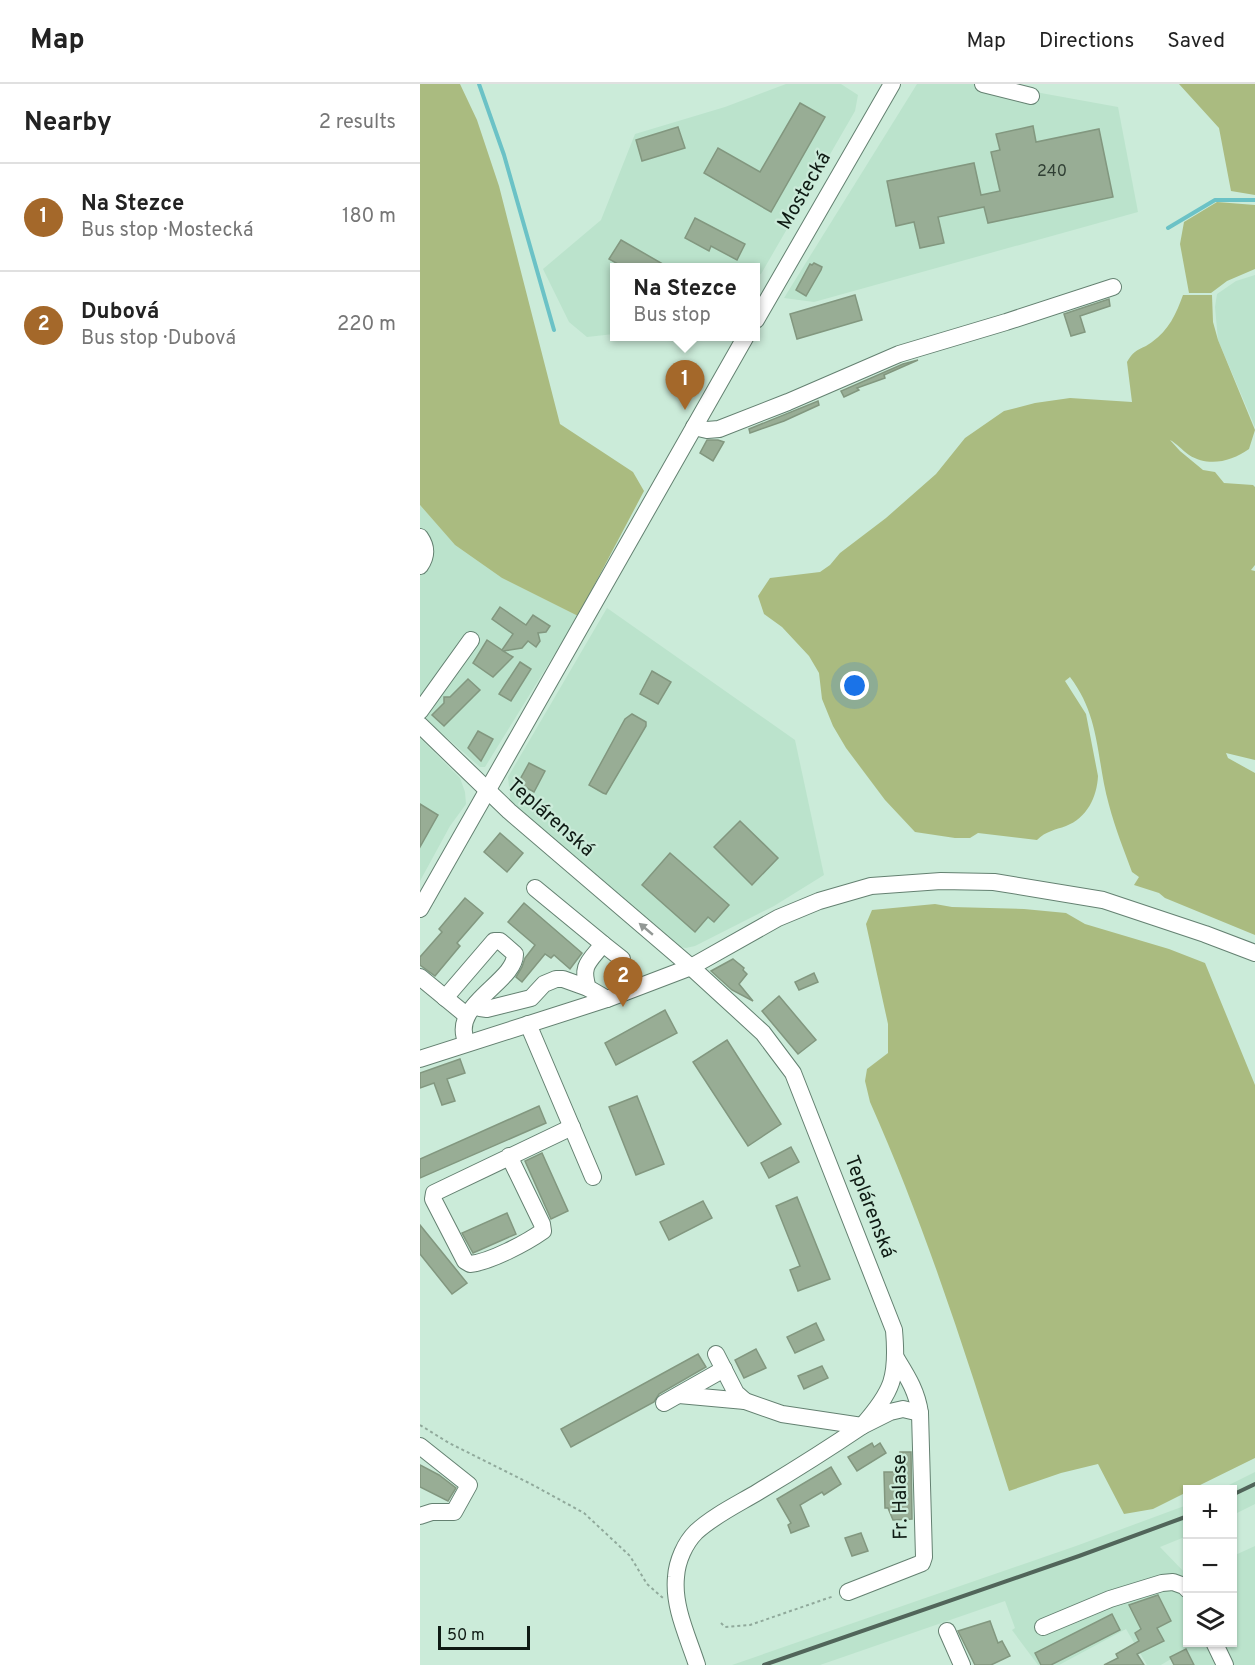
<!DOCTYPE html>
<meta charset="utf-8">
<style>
:root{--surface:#fff;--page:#f2f2f2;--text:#222;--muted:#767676;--line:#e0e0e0;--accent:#a4682a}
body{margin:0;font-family:Overpass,sans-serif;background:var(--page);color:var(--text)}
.controls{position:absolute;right:18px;bottom:18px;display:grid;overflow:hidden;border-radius:0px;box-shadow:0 2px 4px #0004}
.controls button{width:54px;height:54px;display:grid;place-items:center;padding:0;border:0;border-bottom:2px solid var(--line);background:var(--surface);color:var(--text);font:30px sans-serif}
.scale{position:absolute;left:18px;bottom:15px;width:92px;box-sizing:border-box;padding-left:6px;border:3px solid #0e1a13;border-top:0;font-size:16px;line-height:21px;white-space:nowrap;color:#0e1a13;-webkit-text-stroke:4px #cbebd9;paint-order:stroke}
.you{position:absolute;left:435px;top:602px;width:21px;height:21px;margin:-15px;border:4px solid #fff;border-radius:50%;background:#1a73e8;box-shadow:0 0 0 9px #1a73e833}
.badge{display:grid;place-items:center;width:39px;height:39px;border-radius:50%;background:var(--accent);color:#fff;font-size:20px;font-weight:700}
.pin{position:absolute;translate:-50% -50px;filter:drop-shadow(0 2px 3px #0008)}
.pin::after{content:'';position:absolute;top:32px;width:21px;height:18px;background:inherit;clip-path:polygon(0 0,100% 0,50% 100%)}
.popup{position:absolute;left:190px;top:179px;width:150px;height:78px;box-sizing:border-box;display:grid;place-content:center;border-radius:0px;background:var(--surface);filter:drop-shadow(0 2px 4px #0005);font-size:20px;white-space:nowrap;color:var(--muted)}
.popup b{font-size:22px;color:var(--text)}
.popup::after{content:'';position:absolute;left:50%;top:100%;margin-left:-12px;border:12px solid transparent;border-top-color:var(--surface)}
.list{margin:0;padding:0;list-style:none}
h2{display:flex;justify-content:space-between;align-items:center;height:78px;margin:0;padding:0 24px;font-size:26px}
h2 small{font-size:20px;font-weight:400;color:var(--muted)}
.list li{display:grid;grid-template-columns:39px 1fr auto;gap:18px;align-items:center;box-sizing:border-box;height:108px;padding:0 24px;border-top:2px solid var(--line)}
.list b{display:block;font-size:22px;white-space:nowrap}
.list p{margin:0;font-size:20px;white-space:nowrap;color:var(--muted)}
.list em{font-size:20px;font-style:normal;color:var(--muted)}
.icon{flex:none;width:33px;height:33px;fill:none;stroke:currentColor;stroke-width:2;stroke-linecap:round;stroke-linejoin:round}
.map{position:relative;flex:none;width:835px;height:1581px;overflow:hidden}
header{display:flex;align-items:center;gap:36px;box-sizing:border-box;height:84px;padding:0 30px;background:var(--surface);border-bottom:2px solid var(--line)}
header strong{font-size:28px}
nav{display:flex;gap:33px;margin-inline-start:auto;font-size:21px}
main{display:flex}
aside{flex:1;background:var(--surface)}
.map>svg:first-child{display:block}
</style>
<header>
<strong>Map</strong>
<nav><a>Map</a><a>Directions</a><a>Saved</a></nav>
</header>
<main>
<aside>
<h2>Nearby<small>2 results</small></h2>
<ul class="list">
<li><span class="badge">1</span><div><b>Na Stezce</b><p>Bus stop · Mostecká</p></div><em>180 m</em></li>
<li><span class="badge">2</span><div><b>Dubová</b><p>Bus stop · Dubová</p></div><em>220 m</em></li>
</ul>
</aside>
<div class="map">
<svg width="835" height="1581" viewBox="0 0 835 1581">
<rect width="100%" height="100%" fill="#cbebd9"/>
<g fill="#bbe3cc">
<path d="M366,0H421L438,11L435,27L341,190L336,191V184H194V250L167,253L149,238L123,185L181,136L215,50L305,23Z"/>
<path d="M497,0H571L698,23L718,128L394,218L364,214Z"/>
<path d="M835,191V343L798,256L795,223L797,210L816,197Z"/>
<path d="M0,421L35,461L82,494L158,532L65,683H60L0,630Z"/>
<path d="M187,524L375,656L404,791L354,822L275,862L266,864L254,862L91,722L88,693Z"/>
<path d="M0,654L40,694L45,708L46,720L30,742L0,797Z"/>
<path d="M835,1388V1420L813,1431L812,1406L801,1405Z"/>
<path d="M767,1421V1452L740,1463L767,1491L768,1558H812L813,1472L835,1462V1581H754L751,1575L741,1581H727L706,1545L639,1581H618L592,1546L595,1544L585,1517L400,1581H312L656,1462Z"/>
</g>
<g fill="#aabb80">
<path d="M0,0H40L57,36L79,102L140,340L213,388L224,407L158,532L82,494L35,461L0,421Z"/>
<path d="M759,0H835V111L811,107L799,44Z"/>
<path d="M797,118L835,121V185L807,197L791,209H769L760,160L764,138Z"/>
<path d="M763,211H792L793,238L798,256L835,346L829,365C811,378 788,383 769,371C762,366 756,359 750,356L760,367L783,386L795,388L804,399L833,401L835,403V481L831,486L835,487V676L806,669L808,674L835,689V851L745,814L739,809L714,801L719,793L712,788C704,766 695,744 689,721C676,675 681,634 650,593L645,597L666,630L678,692C677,713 667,734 646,742C635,746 626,747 617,756L558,749L550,754H535L495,748L465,716L426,664L413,642L402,615L399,589L389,572L362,543L344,530L338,512L350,494L400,488L410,481L420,469L466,434L516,390L545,354L584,327L615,319L650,314L712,318L707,278C716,263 720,267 732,258C749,246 756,230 763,211Z"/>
<path d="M515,820L532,823L604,825L646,829L665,840L749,865L785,879L835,1001V1374L772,1405L768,1406L767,1408L733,1425L704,1430L678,1380L641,1389L589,1407C548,1276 506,1144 450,1018L445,997L447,985L468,969V940L446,840L452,826Z"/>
</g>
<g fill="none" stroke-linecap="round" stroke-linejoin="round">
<g stroke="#6bc2c6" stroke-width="4">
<path d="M59,0L84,71L134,246"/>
<path d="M748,144L795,116H835"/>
</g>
</g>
<g fill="#98ad95" stroke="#82977f" stroke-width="1.5">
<path d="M380,19L405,33L351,128L284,89L298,64L340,88Z"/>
<path d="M613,42L616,58L679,45L693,113L568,139L564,123L518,133L524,159L500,164L494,138L476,142L467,97L554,79L561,111L580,107L571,68L580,66L576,50Z"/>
<path d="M258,43L265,64L222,77L216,56Z"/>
<path d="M275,134L325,160L317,176L291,162L289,167L265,154Z"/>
<path d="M201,156L248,183H203L189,175Z"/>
<path d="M394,179L402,183L401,186L386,212L376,206L390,180L392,181Z"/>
<path d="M435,211L442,236L377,255L370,230Z"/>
<path d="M689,215L690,222L660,232L665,248L651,252L644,230Z"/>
<path d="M498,276L464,291L465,294L437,304L439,306L424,313L421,307L483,280Z"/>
<path d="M398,317L399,321L364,337L330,349L329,345Z"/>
<path d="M287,356H298L304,358L293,377L280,369Z"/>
<path d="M80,523L106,541L113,531L130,542L126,548L118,549L120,557L116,563L108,557L102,564L83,567L93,573L73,593L53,579L67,556L82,566L93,550L72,535Z"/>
<path d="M100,578L111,585L91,617L79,610Z"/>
<path d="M232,587L251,598L238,620L220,610Z"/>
<path d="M48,595L60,606L24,642L12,631L24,619V613H30Z"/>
<path d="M212,630L226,638V642L186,710L183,709L169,701L205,635Z"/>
<path d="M58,647L73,655L61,677L48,664Z"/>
<path d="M109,679L125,687L114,708L98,699Z"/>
<path d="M0,720L18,731L0,763Z"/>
<path d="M320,737L358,774L332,801L294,763Z"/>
<path d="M80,749L103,769L87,788L64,768Z"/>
<path d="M250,769L309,821L294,838L288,833L275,848L222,801Z"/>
<path d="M45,814L63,829L37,859L40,862L15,892L0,881V873L22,848L19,845Z"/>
<path d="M104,819L162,869L150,885L134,871L131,874L125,870L102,898L96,893L102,883L105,874L115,861L88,838Z"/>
<path d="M313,875L324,884L323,886L327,890L319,900L333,917L312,906L291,887Z"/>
<path d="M394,889L398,898L379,906L375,898Z"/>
<path d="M359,912L396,956L378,970L342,927Z"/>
<path d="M245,926L257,949L196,981L185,959Z"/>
<path d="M307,956L361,1040L328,1062L273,978Z"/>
<path d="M40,975L45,989L27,995L35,1017L22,1021L14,999L0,1004V989Z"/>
<path d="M217,1012L244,1080L216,1091L189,1023Z"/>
<path d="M119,1022L126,1039L0,1094V1075Z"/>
<path d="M371,1063L379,1078L349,1094L341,1079Z"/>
<path d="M122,1069L148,1127L131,1135L105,1077Z"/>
<path d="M377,1113L410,1195L378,1207L370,1186L380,1182L356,1122Z"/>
<path d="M283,1117L292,1134L249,1156L240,1138Z"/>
<path d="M87,1129L96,1150L53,1169L42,1149Z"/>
<path d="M0,1141L47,1199L32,1210L0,1170Z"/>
<path d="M396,1239L404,1256L375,1269L367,1253Z"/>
<path d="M336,1265L346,1284L324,1294L315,1276Z"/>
<path d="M278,1270L286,1283L239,1310L234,1318L151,1363L141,1345Z"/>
<path d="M402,1282L408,1294L384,1305L378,1292Z"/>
<path d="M452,1359L454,1363L460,1359L466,1369L437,1387L428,1373Z"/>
<path d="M480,1368H491L492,1435L473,1436L468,1424H465L464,1388H480Z"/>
<path d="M0,1381L19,1391L36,1404L28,1417L0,1403Z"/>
<path d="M411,1383L421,1400L404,1411L402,1408L380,1421L389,1442L371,1449L368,1441L371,1439L357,1415Z"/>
<path d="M441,1449L448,1467L432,1472L425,1454Z"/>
<path d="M738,1511L751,1537L737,1544L744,1557L717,1570L724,1581H684L698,1574L696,1570L719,1557L715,1549L721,1545L709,1521Z"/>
<path d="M692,1530L700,1546L631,1581H621L615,1569Z"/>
<path d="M570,1537L578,1559L582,1557L590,1572L571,1581H555L538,1547Z"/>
<path d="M766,1565L774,1581H754L750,1573Z"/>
</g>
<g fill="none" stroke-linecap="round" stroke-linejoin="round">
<g stroke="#648171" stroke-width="18">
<g id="minor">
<path d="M563,0L611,12"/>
<path d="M336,236L472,0"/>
<path d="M274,343L287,346L299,345L368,318L479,270L586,238L693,203"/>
<path d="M0,453C7,463 7,472 0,482"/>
<path d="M0,627L51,556"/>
<path d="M0,641L89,727L271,883L343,949L373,989L474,1246C478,1293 473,1307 442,1342C408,1365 373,1387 338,1408C318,1420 293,1432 276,1448C265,1459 257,1477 256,1493C253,1523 268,1553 277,1581"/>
<path d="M115,804L183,860C170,877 160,881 168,904L187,915"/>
<path d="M0,825L326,252"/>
<path d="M183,860L202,875"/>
<path d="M0,893L46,931"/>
<path d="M25,914L74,857H80L95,870C96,898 28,921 47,959"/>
<path d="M56,920L60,924L67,925L111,914L124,900L136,895H143L168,904"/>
<path d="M108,940L173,1093"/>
<path d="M0,975L187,915L271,883L358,834L399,817L451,802L521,797L574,798L683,816L785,850L835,869"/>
<path d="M89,1072L122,1140L123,1147C106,1159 70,1178 50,1180L45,1177L13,1115L14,1109L152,1043"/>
<path d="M296,1270L316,1309L325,1317L362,1330L442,1342L470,1328L483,1325L500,1329"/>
<path d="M259,1311L325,1317"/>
<path d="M244,1319L304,1285"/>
<path d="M0,1362L49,1401L34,1428H12L0,1432"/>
<path d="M428,1508L502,1479L504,1473L500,1329C497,1307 487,1292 476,1274"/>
<path d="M623,1543L690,1515L742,1499L753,1498L764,1502L768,1506"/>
<path d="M527,1547L542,1581"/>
<path d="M794,1558L805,1581"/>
</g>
</g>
<g stroke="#90a99b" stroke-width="2" stroke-dasharray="3 3" stroke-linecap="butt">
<path d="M0,1341L29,1359L111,1400L164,1429L210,1472L227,1500L243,1514"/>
<path d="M301,1539L305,1543L330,1541L414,1512"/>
</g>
<use href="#minor" stroke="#fff" stroke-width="16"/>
<g stroke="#51655a" stroke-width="4">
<path d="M812,1411L835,1400"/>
<path d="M344,1581L659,1472L768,1432"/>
</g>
</g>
<defs><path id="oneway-solid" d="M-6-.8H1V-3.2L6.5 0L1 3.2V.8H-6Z" transform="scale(1.5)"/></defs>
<use fill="#939895" href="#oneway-solid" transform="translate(226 845) rotate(-140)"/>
<g text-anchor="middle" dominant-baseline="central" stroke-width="4.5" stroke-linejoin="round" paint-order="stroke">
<g font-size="16" fill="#303f34">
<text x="632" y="88">240</text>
</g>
<g font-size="20" fill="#0e1a13" stroke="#cbebd9">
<text transform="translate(385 107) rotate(-60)">Mostecká</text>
<text transform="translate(130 734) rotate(41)">Teplárenská</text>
<text transform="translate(449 1123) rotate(69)">Teplárenská</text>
<text transform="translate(481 1413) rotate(-91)">Fr. Halase</text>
</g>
</g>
</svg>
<div class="controls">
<button>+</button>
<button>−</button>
<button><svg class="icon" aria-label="layers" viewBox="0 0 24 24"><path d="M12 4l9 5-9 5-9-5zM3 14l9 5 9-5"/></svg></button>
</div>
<div class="scale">50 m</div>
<div class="you"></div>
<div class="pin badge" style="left:265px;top:326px">1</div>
<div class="popup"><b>Na Stezce</b>Bus stop</div>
<div class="pin badge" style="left:203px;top:923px">2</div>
</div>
</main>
